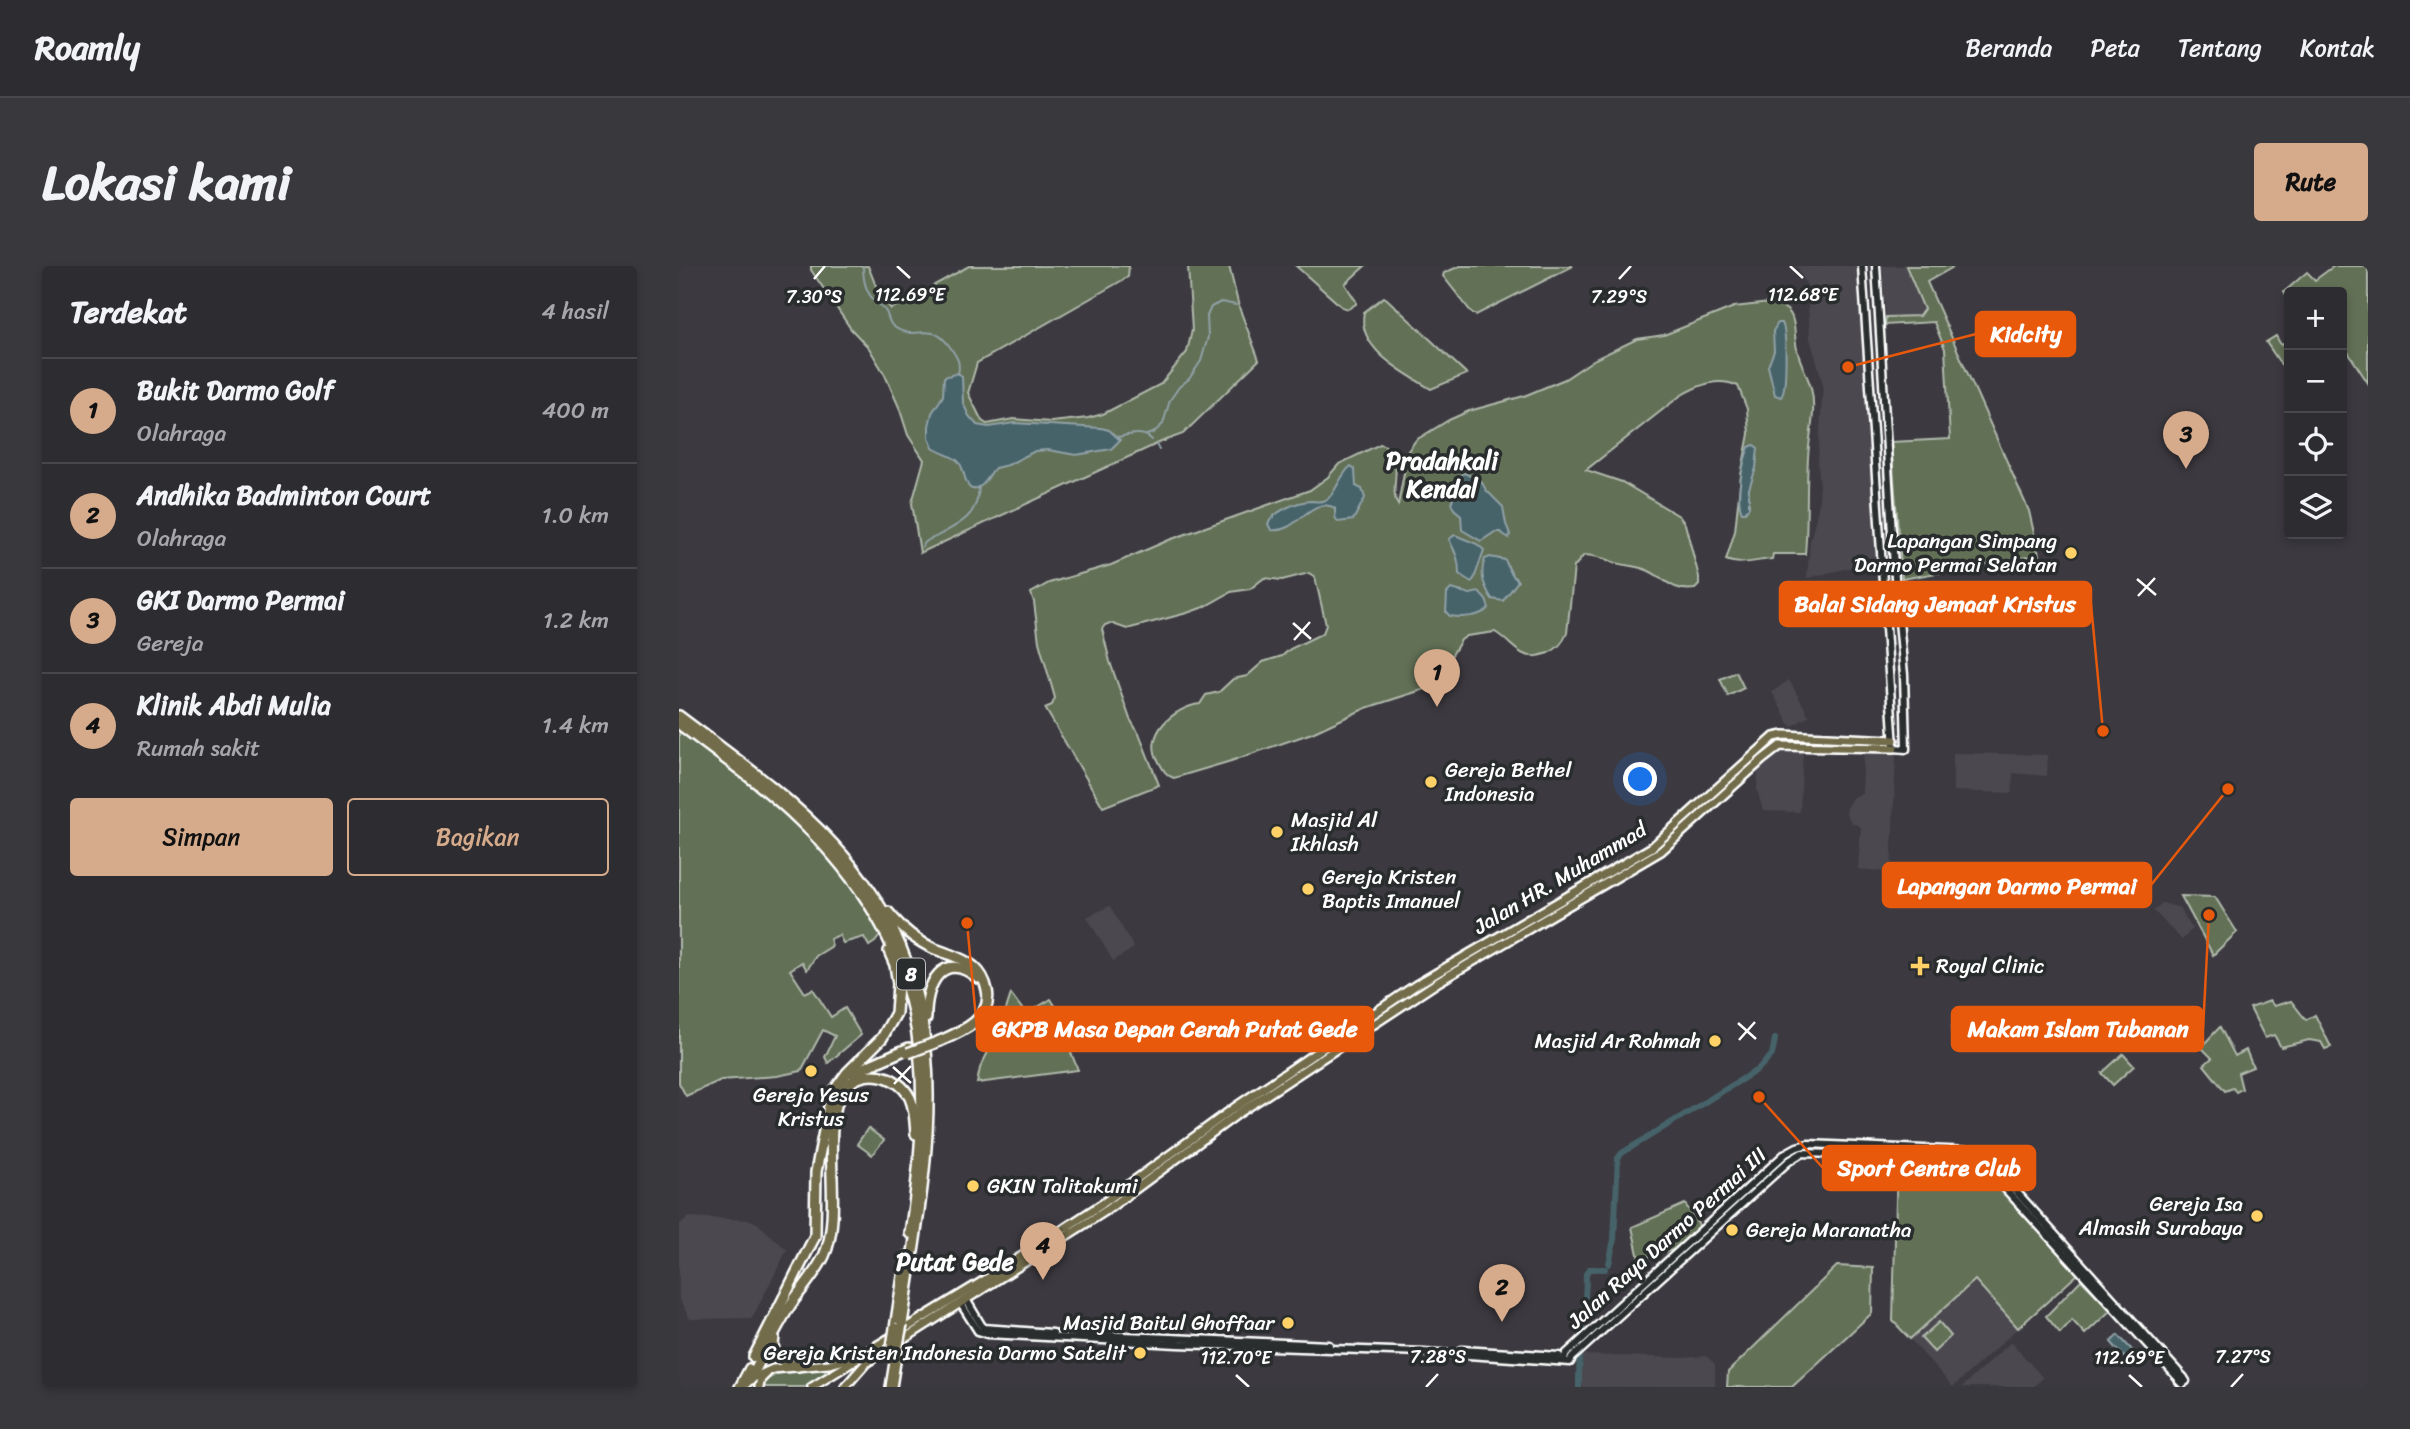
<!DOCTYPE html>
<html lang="id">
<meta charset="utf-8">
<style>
:root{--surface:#2d2c30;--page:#39383c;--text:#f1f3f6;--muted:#a7a7ab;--line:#48484c;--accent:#d6ab8b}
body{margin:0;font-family:Sriracha,sans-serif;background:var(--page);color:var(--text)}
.controls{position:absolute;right:21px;top:21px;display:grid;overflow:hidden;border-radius:7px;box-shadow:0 4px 10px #0003}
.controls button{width:63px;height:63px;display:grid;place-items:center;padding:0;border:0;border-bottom:2px solid var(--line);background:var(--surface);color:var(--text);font:35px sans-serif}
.you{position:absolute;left:962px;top:514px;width:24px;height:24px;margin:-18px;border:5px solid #fff;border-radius:50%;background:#1a73e8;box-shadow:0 0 0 10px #1a73e833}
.badge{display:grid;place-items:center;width:46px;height:46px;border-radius:50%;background:var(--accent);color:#111;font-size:23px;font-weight:700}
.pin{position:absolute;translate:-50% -58px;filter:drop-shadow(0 2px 4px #0008)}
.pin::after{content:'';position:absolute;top:37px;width:24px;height:21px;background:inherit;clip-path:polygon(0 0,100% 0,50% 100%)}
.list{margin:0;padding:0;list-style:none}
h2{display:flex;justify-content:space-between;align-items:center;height:91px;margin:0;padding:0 28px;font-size:30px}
h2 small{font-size:23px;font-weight:400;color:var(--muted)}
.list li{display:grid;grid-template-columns:46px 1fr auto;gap:21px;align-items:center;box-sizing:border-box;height:105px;padding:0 28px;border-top:2px solid var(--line)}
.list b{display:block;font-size:26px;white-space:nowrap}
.list p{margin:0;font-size:23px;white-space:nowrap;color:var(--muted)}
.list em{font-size:23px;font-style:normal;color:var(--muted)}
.actions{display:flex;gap:14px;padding:21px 28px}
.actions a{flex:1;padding:16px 0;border:2px solid var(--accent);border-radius:7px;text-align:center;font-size:24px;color:var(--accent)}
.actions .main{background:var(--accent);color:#111}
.icon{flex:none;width:38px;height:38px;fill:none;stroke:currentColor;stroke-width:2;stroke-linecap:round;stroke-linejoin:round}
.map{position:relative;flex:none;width:1689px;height:1121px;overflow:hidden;border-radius:7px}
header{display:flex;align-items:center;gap:42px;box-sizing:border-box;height:98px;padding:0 35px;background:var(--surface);border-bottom:2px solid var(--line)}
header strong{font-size:33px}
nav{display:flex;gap:38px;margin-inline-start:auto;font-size:24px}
.intro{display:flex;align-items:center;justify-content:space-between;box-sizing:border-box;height:168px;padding:0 42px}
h1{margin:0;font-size:49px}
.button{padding:18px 32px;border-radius:7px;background:var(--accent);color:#111;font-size:24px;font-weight:700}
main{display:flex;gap:42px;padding:0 42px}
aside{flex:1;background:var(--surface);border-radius:7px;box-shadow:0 4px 10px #0003}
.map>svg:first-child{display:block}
</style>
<header>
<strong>Roamly</strong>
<nav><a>Beranda</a><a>Peta</a><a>Tentang</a><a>Kontak</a></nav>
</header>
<div class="intro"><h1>Lokasi kami</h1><a class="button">Rute</a></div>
<main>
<aside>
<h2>Terdekat<small>4 hasil</small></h2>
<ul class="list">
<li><span class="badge">1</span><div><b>Bukit Darmo Golf</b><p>Olahraga</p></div><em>400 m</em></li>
<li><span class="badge">2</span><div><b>Andhika Badminton Court</b><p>Olahraga</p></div><em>1.0 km</em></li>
<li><span class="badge">3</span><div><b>GKI Darmo Permai</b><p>Gereja</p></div><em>1.2 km</em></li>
<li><span class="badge">4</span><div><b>Klinik Abdi Mulia</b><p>Rumah sakit</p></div><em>1.4 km</em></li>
</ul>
<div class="actions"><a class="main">Simpan</a><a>Bagikan</a></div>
</aside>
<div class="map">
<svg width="1689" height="1121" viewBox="0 0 1689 1121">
<rect width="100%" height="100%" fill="#3c3a40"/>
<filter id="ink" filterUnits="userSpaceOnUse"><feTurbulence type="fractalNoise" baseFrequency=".0143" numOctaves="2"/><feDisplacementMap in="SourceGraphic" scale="14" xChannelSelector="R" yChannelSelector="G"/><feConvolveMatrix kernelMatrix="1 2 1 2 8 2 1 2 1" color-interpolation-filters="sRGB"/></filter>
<g filter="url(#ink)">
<g fill="#4c4850">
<path d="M1118,0H1180L1198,291L1174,301L1128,312L1131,276L1139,243L1141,221L1139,196L1144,118L1131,72L1128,20Z"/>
<path d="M1203,0H1227L1245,43L1240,50L1207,51Z"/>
<path d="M1110,414L1130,450L1112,461L1093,426Z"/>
<path d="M1105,482L1124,483L1121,546L1084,545L1078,523L1079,504Z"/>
<path d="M1185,486H1215L1217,488L1212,606L1179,603L1182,561L1172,556L1167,547L1169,538L1174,531L1183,528Z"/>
<path d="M1274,487L1369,489L1368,510L1334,507L1333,527L1274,525Z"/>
<path d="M1483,637L1501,642L1513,663L1503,674L1475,645Z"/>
<path d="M431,640L455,682L434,695L408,651Z"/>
<path d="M1271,758H1284L1283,774L1271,773Z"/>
<path d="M9,951L71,954L78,957L108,984L73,1052L11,1053L0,1033V959Z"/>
<path d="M1296,1014L1339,1062L1274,1121L1231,1073Z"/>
<path d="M1332,1076L1364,1112L1354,1121H1283Z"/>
<path d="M904,1089L1004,1092L1027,1090L1036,1098V1121H902Z"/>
</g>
<g fill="#627057" stroke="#b0b8ab" stroke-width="2">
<path d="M132,0H189L199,25L212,43L290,0H450L449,11L298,97L289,127L303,155L308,158L334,153L372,156L409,152L424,148L482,118L508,86L513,64L509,0H550L560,41L580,94L504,168L482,176L241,287L233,237L245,194L229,169L220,141L206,109L190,82L172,63L132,4Z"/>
<path d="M617,0H686L666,18L677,35V38L669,43L663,41Z"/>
<path d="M781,0H894L797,49L793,47L764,10L765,7Z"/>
<path d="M1227,0H1276L1248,16L1350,245L1360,289L1223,313L1212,176L1271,173L1266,83L1255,56L1206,59L1207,51L1240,50L1245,43Z"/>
<path d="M1655,0H1689V117L1663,77V26H1610V34L1605,26L1628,6L1636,14Z"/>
<path d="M705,31L708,33L788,108L752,123C726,107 677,83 685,46Z"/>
<path d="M1091,37C1123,42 1112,65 1119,87C1122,99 1129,110 1132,122C1138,144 1130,169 1129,192C1127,224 1129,256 1126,288H1094L1093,293C1079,294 1061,300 1047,294L1056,265L1062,209L1070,168L1068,143L1059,120C1039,111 1019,119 1001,130L907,204L943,216L1000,250L1006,258L1020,311V319L1016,323C993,326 987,313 970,305C960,300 948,300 937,297C926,293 917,289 905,289L895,301L888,367C884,377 879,383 869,387C841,398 836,378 816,366L788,370L782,374L770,394L751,401L748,405L751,419L746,423L687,442L633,467L552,495L495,512C486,509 484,503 480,496C463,469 495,441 521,438L527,429L540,426L554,413L568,410L584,396L603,390L611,383L644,367L647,359L636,311L630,307L603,314L585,312L571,323L552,326L525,341L508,347L448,363L431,357L426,359L423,363L431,396L451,453L460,468L480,519L424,541L366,442L373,439L376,432L360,376L355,336L352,327L370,317L432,299L490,274L631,224L649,211L660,198L701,178C730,185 708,222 719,239L729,185L737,174L770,154L790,145L845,130L886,113L916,93L958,73L985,69L1055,41Z"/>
<path d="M1597,70L1602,79L1610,75V100L1605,103L1587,76Z"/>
<path d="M1057,406L1065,422L1049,430L1041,413Z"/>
<path d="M0,462C45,496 94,530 132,572C160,601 181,634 203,667L196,676L190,680L185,671L164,677L160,669L151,673L153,680L137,690L128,704L123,696L111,704L126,727L134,723L152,751L166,742L182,769L149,797L146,791L156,770L144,764L122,805L98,810L42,814L7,830L0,817Z"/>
<path d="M1502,630L1536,631L1558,666L1534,689Z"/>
<path d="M332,728L347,748L372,733L399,777L391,784L399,804L298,817L301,802L321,762Z"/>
<path d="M1591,735L1595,740L1612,735L1627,754L1636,749L1652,781L1646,783L1642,776L1630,774L1602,781L1595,769L1586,772L1571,742Z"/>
<path d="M1541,761L1556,790L1567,784L1574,801L1559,807L1563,823L1557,826L1554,822L1546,825L1525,799L1533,792L1522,781Z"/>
<path d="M1444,788L1455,800L1434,819L1423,807Z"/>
<path d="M189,862L205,874L193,889L178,878Z"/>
<path d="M1218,892L1290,895L1306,903L1399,1008L1339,1062L1296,1014L1231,1073L1214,1055Z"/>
<path d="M1006,938L1023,964L1001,982L960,993L953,961Z"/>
<path d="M1158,1000L1194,1002L1193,1047L1113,1121H1048L1049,1106Z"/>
<path d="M1402,1014L1432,1044L1406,1068L1393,1054L1381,1067L1367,1050Z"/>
<path d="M1260,1056L1272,1070L1255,1086L1242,1072Z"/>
<path d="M159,1102L127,1121H84L86,1115L101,1106Z"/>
</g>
<g fill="#46636a" stroke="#90a1a6" stroke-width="2">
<path d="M1099,57H1103C1108,66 1108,124 1102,131L1096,129L1089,100L1095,85L1094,65Z"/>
<path d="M279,107L283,110L284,137L290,150L298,159L310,161L335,157L422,162L430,164L441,174L432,183L397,189L369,184L356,185L329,199L316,202C311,207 308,215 303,219C284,234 288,203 279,195C272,189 261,187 254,182L250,171V160L253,147L264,130L265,111Z"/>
<path d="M1075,179L1079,182L1077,202L1070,223V241L1066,246H1063C1056,232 1064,195 1070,181Z"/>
<path d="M672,200L676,204L677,220L683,223L686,232L674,254L659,256L656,251V242C630,229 619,268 592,264L589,258C595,245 617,236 631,235C637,235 640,237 647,234C657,228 661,208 672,200Z"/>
<path d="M785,207L802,215L807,224L824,241L827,258L831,268L830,272L821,266H816L802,275L783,264L782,249L775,243L772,237L779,223L778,212Z"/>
<path d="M776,269L798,278L805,284L795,313L792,316L780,308C780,291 776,287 770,273Z"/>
<path d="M811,291L826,294L833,309L839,315L824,335L813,333C805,320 800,309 806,293Z"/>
<path d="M772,323L791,328L800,326L807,334L810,342C801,351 784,352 771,350L767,346L768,327Z"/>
<path d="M1439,1069L1454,1085L1446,1092L1432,1076Z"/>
</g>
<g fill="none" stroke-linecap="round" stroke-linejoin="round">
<g stroke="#90a1a6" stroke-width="2">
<path d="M184,0C184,13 186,26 196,35C199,38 205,42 207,46C210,51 209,57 215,61C240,78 252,49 275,87C280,95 281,99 279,108"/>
<path d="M467,169L474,167L484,158L491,134L500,121L510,113L522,95L529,71L528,50L532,41L542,36L557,39"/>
<path d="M438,171C450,169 464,164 473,174"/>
<path d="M477,178L480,184"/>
<path d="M243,281C248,272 252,274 260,269C283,257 299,249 300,221"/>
</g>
<g stroke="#46636a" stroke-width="6">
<path d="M930,998L935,973L939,892L943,887L1078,804L1093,789L1096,773"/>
<path d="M921,1003H926"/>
<path d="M900,1121C899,1083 907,1046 907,1008L910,1003H917"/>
</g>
<g stroke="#fff" stroke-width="11">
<g id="secondary">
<path d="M1183,0L1215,482L1227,483L1225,409L1215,301L1197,0"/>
<path d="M288,1035L304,1062L374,1067"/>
<path d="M282,1038L299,1065L309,1068L498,1078L745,1086L891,1096L893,1092L1110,895L1123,887L1291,892L1298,894L1310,905L1501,1114"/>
<path d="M398,1068L650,1079"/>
<path d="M783,1084L880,1090"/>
<path d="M884,1095L887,1088L1107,887L1118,881L1129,878L1291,885L1307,892L1505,1112"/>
<path d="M1504,1111L1507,1115L1503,1118L1500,1115Z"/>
</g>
</g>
<g stroke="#fff" stroke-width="12">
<g id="primary">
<path d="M60,1121L70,1102"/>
<path d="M64,1121L72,1113L94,1103L150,1098L181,1090L306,1014L423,938L555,842L737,719L973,581L1095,471L1105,469L1215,474"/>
<path d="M80,1121L82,1113L88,1107"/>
<path d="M133,1121L177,1094"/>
<path d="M166,1121L187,1097L428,944L560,847L759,716L982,585L1083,494L1101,480L1215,482"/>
</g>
</g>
<g stroke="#fff" stroke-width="14">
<g id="highway">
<path d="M0,450C53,490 109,529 155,579C288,723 249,884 223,1058"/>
<path d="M0,458C41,489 84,519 121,555C250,679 256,800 231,967"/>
<path d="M209,646C222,662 237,675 256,683C269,688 284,692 295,701C302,707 306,715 308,724C314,753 282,766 261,775"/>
<path d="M247,752C246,718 264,683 299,712"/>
<path d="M173,807L230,782"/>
<path d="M216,1062L227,991"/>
<path d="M95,1071C91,1090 103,1097 119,1100"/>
<path d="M75,1091L136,970L137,906L149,844L155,825L168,807L203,772L217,747L219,718L216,699L210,685"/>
<path d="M72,1113C84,1088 97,1061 112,1038C123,1022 137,1007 145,990C166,945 138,859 165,823C182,800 219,807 231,832C236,843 236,856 237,868"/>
<path d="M212,1121L217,1090"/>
</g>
</g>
<use href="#secondary" stroke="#2a2d2e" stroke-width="6"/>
<use href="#primary" stroke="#726c4b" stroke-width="7"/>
<use href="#highway" stroke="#726c4b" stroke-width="9"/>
<g stroke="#fff" stroke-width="14" stroke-linecap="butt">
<g id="highway-bridge">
<path d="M229,787L261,775"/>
<path d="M217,1090L223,1058"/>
<path d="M211,1093L216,1062"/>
</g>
</g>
<use href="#highway-bridge" stroke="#726c4b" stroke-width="9"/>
</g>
</g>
<path fill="none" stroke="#fff" stroke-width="2.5" d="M218,0L231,12M1111,0L1124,12M135,13L146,0M940,13L952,0M1458,313L1477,329M1459,330L1476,312M614,357L632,373M615,374L631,356M1059,757L1077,773M1060,774L1076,756M214,801L232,817M215,818L232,800M557,1109L570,1121M1450,1109L1463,1121M747,1121L759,1108M1552,1121L1564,1108"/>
<g fill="#ffd166" stroke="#2a2d2e" stroke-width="2.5">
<circle cx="1392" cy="287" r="7"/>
<circle cx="752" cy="516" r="7"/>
<circle cx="598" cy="566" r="7"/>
<circle cx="629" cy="623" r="7"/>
<path d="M1237.5 689.5h7v7h7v7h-7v7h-7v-7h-7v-7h7z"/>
<circle cx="1036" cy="775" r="7"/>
<circle cx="132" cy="805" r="7"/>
<circle cx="294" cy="920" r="7"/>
<circle cx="1578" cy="950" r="7"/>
<circle cx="1053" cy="964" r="7"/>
<circle cx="609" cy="1057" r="7"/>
<circle cx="461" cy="1087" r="7"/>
</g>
<g text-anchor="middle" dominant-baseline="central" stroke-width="7" stroke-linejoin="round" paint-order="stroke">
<rect fill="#2a2d2e" stroke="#bfc0c0" stroke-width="2" x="218" y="692.5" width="28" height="31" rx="5"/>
<g font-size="19" font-weight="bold" fill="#fff">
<text x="232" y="708">8</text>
</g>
<g font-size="21" fill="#fff" stroke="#2a2d2e" text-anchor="start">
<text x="1378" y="275" text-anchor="end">Lapangan Simpang<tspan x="1378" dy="24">Darmo Permai Selatan</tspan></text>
<text x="766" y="504">Gereja Bethel<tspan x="766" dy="24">Indonesia</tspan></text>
<text x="612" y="554">Masjid Al<tspan x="612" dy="24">Ikhlash</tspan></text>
<text x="643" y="611">Gereja Kristen<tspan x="643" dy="24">Baptis Imanuel</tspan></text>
<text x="1257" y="700">Royal Clinic</text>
<text x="1022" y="775" text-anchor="end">Masjid Ar Rohmah</text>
<text x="132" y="829" text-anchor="middle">Gereja Yesus<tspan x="132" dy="24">Kristus</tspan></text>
<text x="308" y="920">GKIN Talitakumi</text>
<text x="1564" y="938" text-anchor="end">Gereja Isa<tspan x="1564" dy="24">Almasih Surabaya</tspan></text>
<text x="1067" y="964">Gereja Maranatha</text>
<text x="595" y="1057" text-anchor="end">Masjid Baitul Ghoffaar</text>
<text x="447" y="1087" text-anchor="end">Gereja Kristen Indonesia Darmo Satelit</text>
</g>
<g font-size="21" fill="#fff" stroke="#2a2d2e">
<text transform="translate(881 612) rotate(-31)">Jalan HR. Muhammad</text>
<text transform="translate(988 972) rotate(-42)">Jalan Raya Darmo Permai III</text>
</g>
<g font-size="24" font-weight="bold" fill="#fff" stroke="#2a2d2e">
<text x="763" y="195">Pradahkali<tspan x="763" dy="28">Kendal</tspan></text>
<text x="276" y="996">Putat Gede</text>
</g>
</g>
<g font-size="18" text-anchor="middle" fill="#fff" stroke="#2a2d2e" stroke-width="7" stroke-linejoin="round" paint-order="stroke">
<text x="1124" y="35">112.68°E</text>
<text x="231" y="35">112.69°E</text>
<text x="135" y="37">7.30°S</text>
<text x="940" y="37">7.29°S</text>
<text x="759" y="1097">7.28°S</text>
<text x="1564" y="1097">7.27°S</text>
<text x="557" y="1098">112.70°E</text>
<text x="1450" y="1098">112.69°E</text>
</g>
<path fill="none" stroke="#e8590c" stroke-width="2.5" d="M1169 101L1297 68M1424 465L1412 338M1549 523L1472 619M288 657L298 763M1530 649L1524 763M1080 831L1144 902"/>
<g fill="#e8590c" stroke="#2a2d2e" stroke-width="2.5">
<circle cx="1169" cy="101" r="7"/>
<circle cx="1424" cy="465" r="7"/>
<circle cx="1549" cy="523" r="7"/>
<circle cx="288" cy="657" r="7"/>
<circle cx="1530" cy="649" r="7"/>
<circle cx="1080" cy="831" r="7"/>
</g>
<g fill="#e8590c" stroke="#e8590c" stroke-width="2.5">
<rect x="1297" y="46" width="99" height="44" rx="7"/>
<rect x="1101" y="316" width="311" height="44" rx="7"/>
<rect x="1204" y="597" width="268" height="44" rx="7"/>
<rect x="298" y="741" width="396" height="44" rx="7"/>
<rect x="1273" y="741" width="251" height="44" rx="7"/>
<rect x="1144" y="880" width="212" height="44" rx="7"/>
</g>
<g font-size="23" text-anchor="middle" font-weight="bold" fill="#fff">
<text x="1347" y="76">Kidcity</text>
<text x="1256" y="346">Balai Sidang Jemaat Kristus</text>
<text x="1338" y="628">Lapangan Darmo Permai</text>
<text x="496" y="771">GKPB Masa Depan Cerah Putat Gede</text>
<text x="1399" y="771">Makam Islam Tubanan</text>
<text x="1250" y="910">Sport Centre Club</text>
</g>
</svg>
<div class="controls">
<button>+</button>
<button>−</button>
<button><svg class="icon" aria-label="locate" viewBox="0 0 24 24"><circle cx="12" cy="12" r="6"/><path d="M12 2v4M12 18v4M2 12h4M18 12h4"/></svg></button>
<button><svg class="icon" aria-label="layers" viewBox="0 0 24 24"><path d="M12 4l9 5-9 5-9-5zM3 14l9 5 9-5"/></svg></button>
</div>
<div class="you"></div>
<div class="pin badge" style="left:758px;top:441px">1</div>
<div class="pin badge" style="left:823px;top:1056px">2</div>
<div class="pin badge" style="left:1507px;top:203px">3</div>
<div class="pin badge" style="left:364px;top:1014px">4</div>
</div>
</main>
